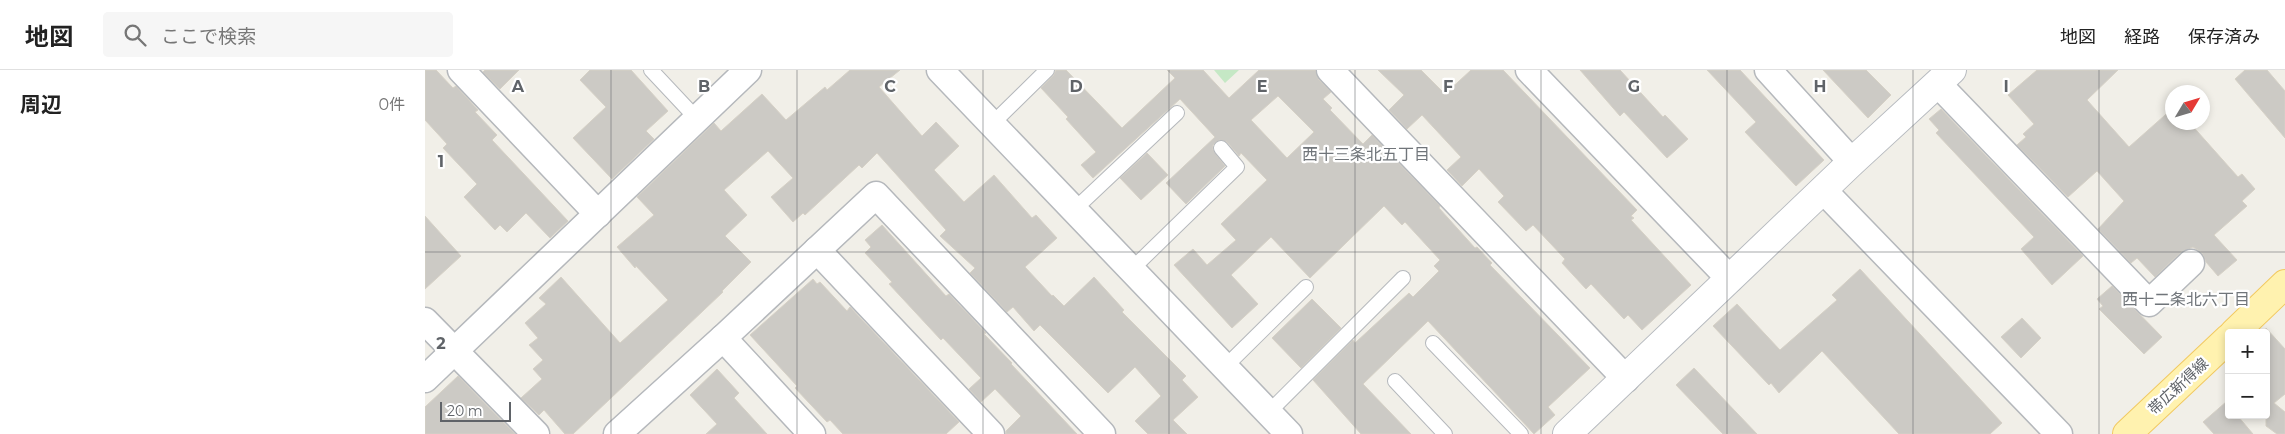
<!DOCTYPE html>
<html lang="ja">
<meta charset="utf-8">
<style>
:root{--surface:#fff;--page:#f6f6f6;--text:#222;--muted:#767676;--line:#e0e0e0}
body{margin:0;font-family:Montserrat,"Noto Sans JP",sans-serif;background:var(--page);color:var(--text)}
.controls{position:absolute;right:15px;bottom:15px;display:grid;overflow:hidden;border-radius:5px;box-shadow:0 2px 8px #0003}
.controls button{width:45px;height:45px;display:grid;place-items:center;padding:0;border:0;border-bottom:1px solid var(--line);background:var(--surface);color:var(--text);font:25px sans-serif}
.compass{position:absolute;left:1740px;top:15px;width:45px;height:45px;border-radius:50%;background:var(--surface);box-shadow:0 2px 8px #0003;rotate:52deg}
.scale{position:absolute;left:15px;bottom:12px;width:71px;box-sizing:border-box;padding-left:5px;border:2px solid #5f6368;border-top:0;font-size:14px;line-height:18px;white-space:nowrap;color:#5f6368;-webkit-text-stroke:4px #fff;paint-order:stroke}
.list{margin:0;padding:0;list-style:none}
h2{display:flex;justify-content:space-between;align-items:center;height:65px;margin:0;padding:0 20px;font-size:21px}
h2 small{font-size:16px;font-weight:400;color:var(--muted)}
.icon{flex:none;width:28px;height:28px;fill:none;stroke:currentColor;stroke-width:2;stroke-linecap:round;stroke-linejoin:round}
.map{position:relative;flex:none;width:1860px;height:364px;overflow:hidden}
header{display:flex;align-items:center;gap:30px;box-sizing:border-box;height:70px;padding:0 25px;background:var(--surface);border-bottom:1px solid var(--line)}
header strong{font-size:24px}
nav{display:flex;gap:28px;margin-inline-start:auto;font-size:18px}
.search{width:350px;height:45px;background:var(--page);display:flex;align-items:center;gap:12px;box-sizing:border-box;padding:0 18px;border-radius:5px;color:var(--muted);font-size:19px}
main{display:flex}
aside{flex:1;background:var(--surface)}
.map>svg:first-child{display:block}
</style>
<header>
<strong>地図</strong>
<div class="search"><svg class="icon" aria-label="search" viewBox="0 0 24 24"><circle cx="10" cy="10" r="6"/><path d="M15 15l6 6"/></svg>ここで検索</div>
<nav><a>地図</a><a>経路</a><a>保存済み</a></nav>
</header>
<main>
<aside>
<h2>周辺<small>0件</small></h2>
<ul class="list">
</ul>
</aside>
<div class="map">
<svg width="1860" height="364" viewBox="0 0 1860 364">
<rect width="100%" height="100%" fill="#f1efe8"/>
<path fill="#c5e8c5" d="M789,0H814L800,13Z"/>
<g fill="#cccac5" stroke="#d6d1c6" fill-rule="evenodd">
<path d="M0,0H11L28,18L31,16L53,40L50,42L72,65L67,70L143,151L125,168L101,143L82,162L75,155L70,160L39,127L52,114L18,78L22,74L0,50Z"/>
<path d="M60,0H94L75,19L58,2Z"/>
<path d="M165,0H206L243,41L221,61L229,69L187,109L148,68L181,37L155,10Z"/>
<path d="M425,0H475L454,17L497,66L511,52L534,76L509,100L539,132L569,105L607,148L611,145L632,168L600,197L627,226L628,225L639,236L669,207L699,240L697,242L761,306L757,310L773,327L748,350L762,364H723L710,351L736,326L710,297L683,323L615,255L609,261L588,237L582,242L545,203L550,198L515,166L521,160L452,83L437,98L434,95L380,145L378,143L368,152L346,127L368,108L343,81L299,120L322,145L300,166L326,192L297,221L298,222L148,364H140L119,340L114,345L96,328L117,309L108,299L118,290L104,275L113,268L100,253L121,234L114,228L136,207L195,273L243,230L211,196L210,198L192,177L229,145L212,127L289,53L296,61L337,24L361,50L400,17L402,20Z"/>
<path d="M631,0H641L697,58L750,8L742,0H778L804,28L834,0H890L894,10L906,22L898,29L907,38L905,40L938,74L947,65L1015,136L1014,138L1050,178L1052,177L1067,193L1065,195L1165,298L1123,337L1130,345L1109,364L1003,251L938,314L986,364H936L888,310L928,270L930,273L984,223L988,227L1014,201L1009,196L1015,190L980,152L977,155L959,136L885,208L846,167L806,205L833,234L807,258L749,195L768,179L782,195L811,170L796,154L842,110L816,83L814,86L802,72L794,70L788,75V80L800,96L761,134L741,113L790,67L755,29L668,108L656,95L671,82L641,49L643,47L616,18L628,6ZM853,26L889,62L862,88L826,50Z"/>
<path d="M953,0H996L1020,24L1046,0H1078L1212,140L1206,146L1209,148L1206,150L1266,215L1217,260L1203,245L1199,249L1166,214L1161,219L1137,193L1140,189L1108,155L1101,161L1073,132L1079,126L1054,99L1037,116L1022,100L1036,87L997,45L982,59L964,40L979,25Z"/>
<path d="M1155,0H1195L1238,47L1240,45L1263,69L1242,88L1199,42L1195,46Z"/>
<path d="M1282,0H1315L1399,90L1371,116L1320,62L1331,52Z"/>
<path d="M1398,0H1441L1466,25L1443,48Z"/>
<path d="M1612,0H1693L1662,30L1704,77L1748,38V52H1764L1813,107L1817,104L1830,119L1817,131L1822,136L1789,165L1812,190L1793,206L1781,192L1777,183L1768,177L1756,182L1730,207L1712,188L1706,193L1673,159L1699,131L1672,101L1643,127L1592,75L1601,67L1598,64L1609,54L1583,25Z"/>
<path d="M1820,0H1842L1860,21V68L1810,9Z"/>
<path d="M1516,39L1658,186L1627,215L1596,179L1609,167L1511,63L1514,60L1504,49Z"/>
<path d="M722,83L743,105L716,130L695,108Z"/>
<path d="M0,146L36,186L0,219Z"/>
<path d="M457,155L521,226L524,224L561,263L559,264L587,293L586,294L652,364H581V361L596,346L570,319L556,332L544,319L556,308L518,268L516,270L464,214L467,212L440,183L446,177L440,170Z"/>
<path d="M1435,199L1577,353L1565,364H1474L1397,281L1354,323L1346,313L1344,315L1288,256L1312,234L1355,280L1412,230L1407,225Z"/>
<path d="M388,209L392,214L395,212L422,241L425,237L534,352L521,364H418L405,350L402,352L370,318L372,316L325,265Z"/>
<path d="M1687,216L1737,267L1719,284L1674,239L1678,236L1672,229Z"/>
<path d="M887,229L916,258L876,298L847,268Z"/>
<path d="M1597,248L1616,268L1596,288L1576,267Z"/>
<path d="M1841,258L1860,279V324L1849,333L1860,342V364H1852L1841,356Z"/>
<path d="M1269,298L1332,364H1298L1251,315Z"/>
<path d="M292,299L314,323L309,328L342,364H281L292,354L265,325Z"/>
<path d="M33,306L90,364H0V337Z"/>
<path d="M1801,332L1804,336V345H1812L1828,364H1789L1778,352Z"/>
</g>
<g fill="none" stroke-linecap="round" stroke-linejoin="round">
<g stroke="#b5b8bc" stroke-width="16">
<g id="lane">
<path d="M226,0L272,49"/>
<path d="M567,54L622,0"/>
<path d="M649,140L752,43"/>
<path d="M707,199L812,97L796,78"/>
<path d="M1008,273L1096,364"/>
<path d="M800,297L881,217"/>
<path d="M970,311L1020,364"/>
<path d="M844,342L978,208"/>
</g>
</g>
<g stroke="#b5b8bc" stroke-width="29">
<g id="street">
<path d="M36,0L173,144"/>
<path d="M515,0L864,364"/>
<path d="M905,0L1201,309"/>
<path d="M1104,0L1305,209"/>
<path d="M1343,0L1427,92"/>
<path d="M1513,14L1724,233L1766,193"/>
<path d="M1398,120L1634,364"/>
<path d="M392,180L566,364"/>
<path d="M0,251L111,364"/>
<path d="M298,268L451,125L677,364"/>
<path d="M0,309L323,0"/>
<path d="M192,364L298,268L387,364"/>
</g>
</g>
<g stroke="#b6babf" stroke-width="30">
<path id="secondary" d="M1142,364L1427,92L1527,0"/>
</g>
<g stroke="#f2c960" stroke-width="30">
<g id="primary">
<path d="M1809,263L1860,214"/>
<path d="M1702,364L1804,268"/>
</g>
</g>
<use href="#lane" stroke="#fff" stroke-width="14"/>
<use href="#street" stroke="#fff" stroke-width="26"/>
<use href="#secondary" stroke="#fff" stroke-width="28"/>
<use href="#primary" stroke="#fff2af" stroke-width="28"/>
</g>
<path fill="none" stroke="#5f6368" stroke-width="1" stroke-opacity="0.55" d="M186,0V364M372,0V364M558,0V364M744,0V364M930,0V364M1116,0V364M1302,0V364M1488,0V364M1674,0V364M0,182H1860"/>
<g text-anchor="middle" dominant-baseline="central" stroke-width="4.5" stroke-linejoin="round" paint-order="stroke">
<g font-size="15" fill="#5f6368" stroke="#fff">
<text transform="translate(1753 316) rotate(-43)">帯広新得線</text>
</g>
<g font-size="16" fill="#70757a" stroke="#fff">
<text x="941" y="84">西十三条北五丁目</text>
<text x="1761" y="229">西十二条北六丁目</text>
</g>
</g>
<g font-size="16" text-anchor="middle" font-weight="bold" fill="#5f6368" stroke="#fff" stroke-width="4.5" stroke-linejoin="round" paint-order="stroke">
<text x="93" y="22">A</text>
<text x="279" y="22">B</text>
<text x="465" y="22">C</text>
<text x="651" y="22">D</text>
<text x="837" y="22">E</text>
<text x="1023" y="22">F</text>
<text x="1209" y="22">G</text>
<text x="1395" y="22">H</text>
<text x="1581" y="22">I</text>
<text x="16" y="97">1</text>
<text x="16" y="279">2</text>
</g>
</svg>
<div class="controls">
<button>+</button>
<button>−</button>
</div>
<svg class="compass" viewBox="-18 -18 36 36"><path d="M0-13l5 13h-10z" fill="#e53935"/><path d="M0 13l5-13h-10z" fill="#767676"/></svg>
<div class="scale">20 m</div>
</div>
</main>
